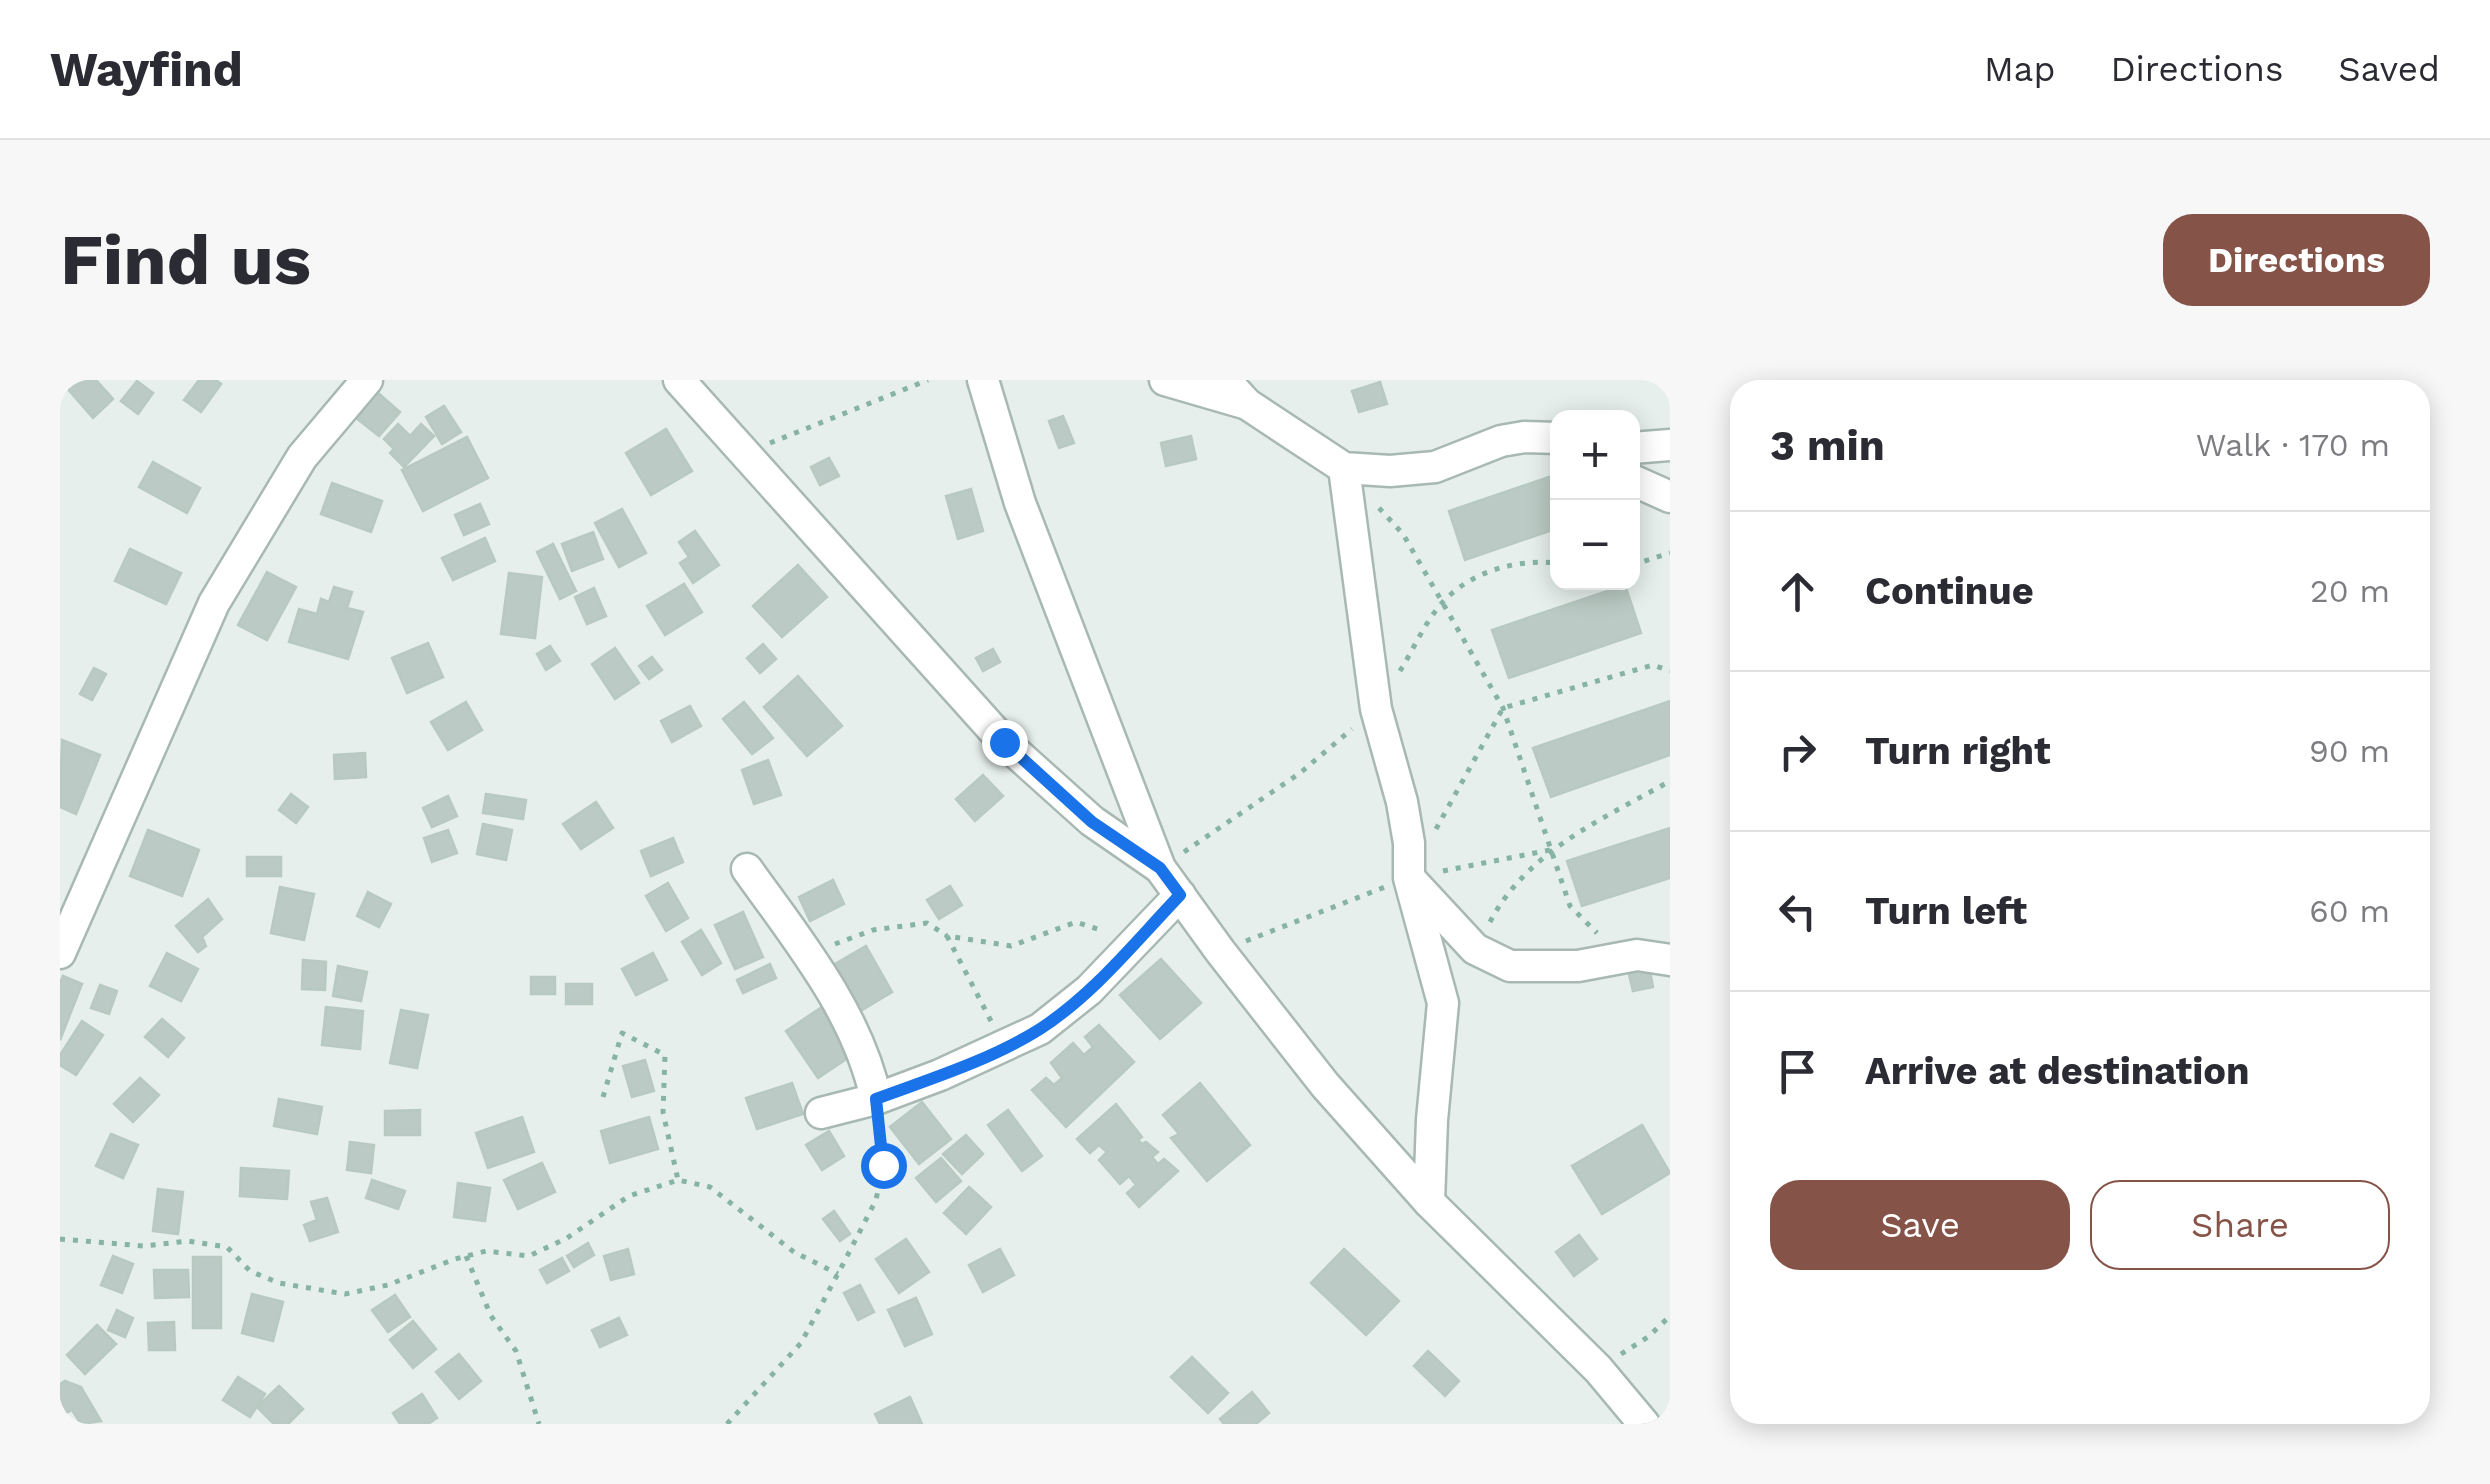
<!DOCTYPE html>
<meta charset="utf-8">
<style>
:root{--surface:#fff;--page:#f7f7f7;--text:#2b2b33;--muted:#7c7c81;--line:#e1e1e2;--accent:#855347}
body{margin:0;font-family:"Work Sans",sans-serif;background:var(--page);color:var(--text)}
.controls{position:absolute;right:30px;top:30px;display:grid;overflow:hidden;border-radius:20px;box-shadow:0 5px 25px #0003}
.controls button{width:90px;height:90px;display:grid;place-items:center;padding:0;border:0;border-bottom:2px solid var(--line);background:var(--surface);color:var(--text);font:50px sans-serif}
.stop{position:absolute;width:30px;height:30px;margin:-22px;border:8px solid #1a73e8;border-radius:50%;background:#fff}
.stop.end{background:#1a73e8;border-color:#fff;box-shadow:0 2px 10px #0008}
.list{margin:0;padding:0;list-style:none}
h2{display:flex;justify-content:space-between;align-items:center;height:130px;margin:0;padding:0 40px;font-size:42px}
h2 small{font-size:32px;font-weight:400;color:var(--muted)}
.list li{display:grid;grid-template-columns:65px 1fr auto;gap:30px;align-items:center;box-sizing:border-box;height:160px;padding:0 40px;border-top:2px solid var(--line)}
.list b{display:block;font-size:38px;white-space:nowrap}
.list em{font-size:32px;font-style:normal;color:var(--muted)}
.actions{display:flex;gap:20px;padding:30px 40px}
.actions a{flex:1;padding:22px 0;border:2px solid var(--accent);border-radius:30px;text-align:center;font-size:35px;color:var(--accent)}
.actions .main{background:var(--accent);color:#fff}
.icon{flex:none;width:55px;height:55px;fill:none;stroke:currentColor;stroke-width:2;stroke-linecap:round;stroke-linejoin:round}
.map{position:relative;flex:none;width:1610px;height:1044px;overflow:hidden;border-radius:30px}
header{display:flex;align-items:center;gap:60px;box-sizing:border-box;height:140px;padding:0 50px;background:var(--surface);border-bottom:2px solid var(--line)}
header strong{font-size:48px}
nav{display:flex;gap:55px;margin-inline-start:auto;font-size:35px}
.intro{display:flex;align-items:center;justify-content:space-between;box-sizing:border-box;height:240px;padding:0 60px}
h1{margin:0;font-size:70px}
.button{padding:25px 45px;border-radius:30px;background:var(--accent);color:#fff;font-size:35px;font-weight:700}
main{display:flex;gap:60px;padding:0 60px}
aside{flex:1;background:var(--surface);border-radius:30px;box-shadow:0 5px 25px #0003}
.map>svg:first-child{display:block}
</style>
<header>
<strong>Wayfind</strong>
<nav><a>Map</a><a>Directions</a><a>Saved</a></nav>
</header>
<div class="intro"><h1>Find us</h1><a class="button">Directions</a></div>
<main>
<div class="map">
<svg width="1610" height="1044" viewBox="0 0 1610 1044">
<rect width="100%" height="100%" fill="#e6efeb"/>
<g fill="#bbcac4" stroke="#b8c9c2" stroke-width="2.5">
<path d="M0,0H36L53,19L33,38Z"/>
<path d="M139,0H156L161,4L141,32L124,20Z"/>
<path d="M77,1L93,13L78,34L61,21Z"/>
<path d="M1320,2L1327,24L1299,32L1292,11Z"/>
<path d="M317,12L340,32L319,56L295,37Z"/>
<path d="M384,26L401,52L382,64L366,37Z"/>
<path d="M1003,36L1014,63L999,68L989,41Z"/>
<path d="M338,44L350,56L361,44L374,56L344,87L330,73L334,69L324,59Z"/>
<path d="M606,49L632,91L591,115L566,73Z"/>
<path d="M1131,56L1136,79L1106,86L1101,63Z"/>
<path d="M407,57L428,98L363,131L342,90Z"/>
<path d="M769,78L779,96L760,105L751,87Z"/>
<path d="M93,82L140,108L127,133L79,107Z"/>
<path d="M1498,94V148L1405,180L1389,131Z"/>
<path d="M272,103L322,121L311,152L261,134Z"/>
<path d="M911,109L923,151L898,159L886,116Z"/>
<path d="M420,124L429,144L404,155L395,135Z"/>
<path d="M562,129L586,173L559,187L535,143Z"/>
<path d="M635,151L659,185L633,203L620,183L629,177L619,162Z"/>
<path d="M533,152L543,179L512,191L502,164Z"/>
<path d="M425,158L435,181L393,200L382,178Z"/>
<path d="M493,164L516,211L500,219L477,172Z"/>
<path d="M70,169L121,193L106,224L55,201Z"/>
<path d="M738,185L767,217L722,257L693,226Z"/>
<path d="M207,192L236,207L207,260L178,245Z"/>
<path d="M449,193L482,197L475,258L441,254Z"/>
<path d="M624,204L642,232L605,255L587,226Z"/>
<path d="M1565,205L1581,253L1449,298L1432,250Z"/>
<path d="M274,207L292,212L287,228L303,232L288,279L229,262L239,229L257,234L261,219L269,222Z"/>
<path d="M534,208L546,236L527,244L515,217Z"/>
<path d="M368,263L383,297L347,313L332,278Z"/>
<path d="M703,264L716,279L700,293L687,278Z"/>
<path d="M490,266L500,281L486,290L477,274Z"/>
<path d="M555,268L579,303L555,319L532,284Z"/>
<path d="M933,269L940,282L923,291L916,278Z"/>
<path d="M592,277L602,290L589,299L579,286Z"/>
<path d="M34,288L46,294L32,320L20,314Z"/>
<path d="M738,296L782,346L747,376L704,327Z"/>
<path d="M1610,321V375L1491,417L1473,368Z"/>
<path d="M406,322L422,350L388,370L371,342Z"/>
<path d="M684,322L713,358L692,374L663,339Z"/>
<path d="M630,326L641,346L612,362L601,341Z"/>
<path d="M2,360L40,375L16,434L0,427Z"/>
<path d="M305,373L306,397L275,399L274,375Z"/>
<path d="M708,380L721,415L694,424L682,390Z"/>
<path d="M923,395L943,416L915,441L896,419Z"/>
<path d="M231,414L248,427L236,443L219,430Z"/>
<path d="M426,414L466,420L463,439L423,433Z"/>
<path d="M388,416L397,436L372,447L363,428Z"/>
<path d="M536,422L553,448L521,469L503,444Z"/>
<path d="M423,444L452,450L446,480L417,474Z"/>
<path d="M1610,448V498L1522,526L1507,481Z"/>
<path d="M88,450L139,470L122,516L70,496Z"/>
<path d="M388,450L397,473L372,482L364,458Z"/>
<path d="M613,458L623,482L591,496L581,471Z"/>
<rect x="187" y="477" width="34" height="19"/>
<path d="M773,500L784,524L750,541L739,517Z"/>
<path d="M608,503L628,538L606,551L586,516Z"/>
<path d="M890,506L902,525L879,539L867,520Z"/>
<path d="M220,507L254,514L244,560L211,553Z"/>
<path d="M308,512L331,524L319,547L297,536Z"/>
<path d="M148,519L162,539L142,557L146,566L138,572L116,546Z"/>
<path d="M683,532L703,577L675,589L655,545Z"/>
<path d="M641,550L661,583L642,595L622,562Z"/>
<path d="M806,566L832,612L797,633L770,587Z"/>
<path d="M107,573L138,589L121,621L90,606Z"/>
<path d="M593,573L607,600L576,615L562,589Z"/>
<path d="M1101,579L1141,623L1100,659L1060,615Z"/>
<path d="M243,580L266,582L265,610L242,609Z"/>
<path d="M710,584L716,598L683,613L677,600Z"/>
<path d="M278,586L307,592L301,621L273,616Z"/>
<path d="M1589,586L1593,607L1573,611L1568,590Z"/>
<path d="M3,596L22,604L0,660V603Z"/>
<rect x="471" y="597" width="24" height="17"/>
<rect x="506" y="604" width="26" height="20"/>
<path d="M40,605L57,611L49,634L31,628Z"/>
<path d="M266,627L303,631L300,669L262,665Z"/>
<path d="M762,627L794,674L758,698L726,651Z"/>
<path d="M341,630L368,635L357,688L330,683Z"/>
<path d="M102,639L124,658L108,677L85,657Z"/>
<path d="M22,641L43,655L16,695L0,685V675Z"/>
<path d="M1039,645L1074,682L1006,747L972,710L986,698L994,705L1002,698L991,683L1013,663L1024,675L1033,667L1025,657Z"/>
<path d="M585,680L594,711L572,717L563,686Z"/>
<path d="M80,698L99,715L73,742L54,724Z"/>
<path d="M732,703L743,734L697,749L686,718Z"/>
<path d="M1140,703L1190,765L1147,801L1111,758L1119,754L1103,735Z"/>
<path d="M219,719L262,727L257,754L214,746Z"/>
<path d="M862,722L891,759L859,784L830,747Z"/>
<path d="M1056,724L1082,757L1078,760L1082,764L1086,762L1098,772L1092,777L1098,784L1104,779L1118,791L1079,827L1067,813L1076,805L1069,796L1060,804L1039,780L1047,772L1039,765L1030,773L1017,759Z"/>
<path d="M360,730V755H325V731Z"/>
<path d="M948,730L982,776L962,791L928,745Z"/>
<path d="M462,737L474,772L428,788L416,753Z"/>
<path d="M589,737L598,769L550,783L541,751Z"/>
<path d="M1582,745L1610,793L1542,834L1512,786Z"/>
<path d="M769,751L784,776L762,790L746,765Z"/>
<path d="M51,754L78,765L63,798L36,786Z"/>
<path d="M906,755L923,774L902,794L883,774Z"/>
<path d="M290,762L314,765L311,793L287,790Z"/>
<path d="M881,778L901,801L876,822L856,798Z"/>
<path d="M482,783L495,812L458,829L444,800Z"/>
<path d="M181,788L229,791L227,819L180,816Z"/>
<path d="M312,800L345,811L338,829L306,818Z"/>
<path d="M398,803L430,808L425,841L394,837Z"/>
<path d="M909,807L931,827L906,854L884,833Z"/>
<path d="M98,809L123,812L118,854L93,851Z"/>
<path d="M267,818L278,852L250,861L244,845L257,840L251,822Z"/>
<path d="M774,831L790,854L780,861L763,839Z"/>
<path d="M1519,855L1537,879L1514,896L1496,872Z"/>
<path d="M846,859L869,892L839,913L816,879Z"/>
<path d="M528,863L534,875L514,887L507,876Z"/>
<path d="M568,869L574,894L551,900L544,876Z"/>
<path d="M940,869L954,895L923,912L909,885Z"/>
<path d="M1284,869L1339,921L1306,955L1251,903Z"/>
<path d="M53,876L73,884L62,913L41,905Z"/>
<rect x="133" y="877" width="28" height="71"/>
<path d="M502,878L509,891L487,903L480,890Z"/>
<path d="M94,890H128L129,917L95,918Z"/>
<path d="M800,905L814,932L798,940L784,913Z"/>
<path d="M192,914L223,922L213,961L182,953Z"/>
<path d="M335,915L350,937L328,952L312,930Z"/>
<path d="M856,918L872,954L845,966L828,930Z"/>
<path d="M57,930L73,938L65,957L48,950Z"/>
<path d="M559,938L567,955L540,967L532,950Z"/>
<path d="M353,941L376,969L353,988L330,960Z"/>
<path d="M114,942L115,970H89L88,943Z"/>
<path d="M37,945L56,964L25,994L7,975Z"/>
<path d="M1368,971L1399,1001L1385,1016L1354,986Z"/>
<path d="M399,974L421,1001L399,1019L376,992Z"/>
<path d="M1132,977L1168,1013L1148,1033L1111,997Z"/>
<path d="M178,997L205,1014L190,1037L163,1020Z"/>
<path d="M5,1001L21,1007L41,1041L21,1044L12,1030L0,1036V1004Z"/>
<path d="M219,1006L243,1029L228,1044H214L197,1027Z"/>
<path d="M1192,1012L1209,1033L1196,1044H1164L1160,1039Z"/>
<path d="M362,1014L377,1038L368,1044H340L333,1033Z"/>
<path d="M850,1017L862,1044H820L815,1034Z"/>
</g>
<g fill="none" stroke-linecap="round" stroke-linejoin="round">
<g stroke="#a8b8b2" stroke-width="35">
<g id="minor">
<path d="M619,0L944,362L1032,441L1100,488"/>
<path d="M1105,0L1184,23"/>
<path d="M1165,0L1187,24L1284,88L1330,91L1375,87L1441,61L1464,57L1498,58"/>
<path d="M1572,68L1610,65"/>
<path d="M1284,88L1316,329L1342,422L1349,463V498L1383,623L1372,740L1369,822"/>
<path d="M1572,100L1610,117"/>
<path d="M687,489C737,559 798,633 816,719"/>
<path d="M1351,500L1415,569L1450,586H1518L1577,575L1610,580"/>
<path d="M0,573L154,223L242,77L307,0"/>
<path d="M761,733L816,719L880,695L980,649L1029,610L1120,515"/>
</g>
</g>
<g stroke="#a8b8b2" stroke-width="35">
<path id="tertiary" d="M923,0L960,123L1100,488L1160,571L1265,705L1369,822L1538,989L1584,1044"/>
</g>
<g stroke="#86b3a5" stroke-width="5" stroke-dasharray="5 8" stroke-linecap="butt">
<path d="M710,63L868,0"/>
<path d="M1319,128L1343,154L1443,328L1510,526L1537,553"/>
<path d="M1572,185L1610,173"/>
<path d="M1340,291C1353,270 1365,242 1382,223C1411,191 1456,179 1498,183"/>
<path d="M1376,449L1443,328L1593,285L1610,291"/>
<path d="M1124,472L1240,393L1292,349"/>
<path d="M1383,491L1490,470"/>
<path d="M1430,542C1467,471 1543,439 1610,401"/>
<path d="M1186,561L1325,507"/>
<path d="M775,564L813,550L867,543L887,556"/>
<path d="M931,641L887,556L951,566L1016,542L1044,551"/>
<path d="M543,717L562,653L605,675L603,732L618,800"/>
<path d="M0,859L84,866L128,861L167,867L190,891L219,903L285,914L328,905L395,879L426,871L469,876L507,858L569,816L618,800L650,807L734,872L778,894"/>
<path d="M406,876L431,936L456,971L479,1044"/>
<path d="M1561,974L1588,957L1610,936"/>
<path d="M667,1044L741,963L782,886L816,820L823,785L820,745"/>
</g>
<use href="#minor" stroke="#fff" stroke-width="30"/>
<use href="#tertiary" stroke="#fff" stroke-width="30"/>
</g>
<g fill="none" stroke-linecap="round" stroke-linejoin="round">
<path stroke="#1a73e8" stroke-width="12" d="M823,785L816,719C870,699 931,680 980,649C1034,614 1076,561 1120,515L1100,488L1032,442L944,362"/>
</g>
</svg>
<div class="controls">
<button>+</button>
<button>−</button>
</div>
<div class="stop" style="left:823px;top:785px"></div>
<div class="stop end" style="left:944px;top:362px"></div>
</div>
<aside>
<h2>3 min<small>Walk · 170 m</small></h2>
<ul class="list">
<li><svg class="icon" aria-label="ahead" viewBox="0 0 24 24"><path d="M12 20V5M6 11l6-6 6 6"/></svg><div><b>Continue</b></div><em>20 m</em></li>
<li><svg class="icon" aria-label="right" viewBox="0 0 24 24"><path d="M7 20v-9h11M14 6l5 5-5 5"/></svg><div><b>Turn right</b></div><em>90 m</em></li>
<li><svg class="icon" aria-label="left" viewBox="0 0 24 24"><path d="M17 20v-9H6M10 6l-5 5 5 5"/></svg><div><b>Turn left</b></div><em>60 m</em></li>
<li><svg class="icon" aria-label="arrive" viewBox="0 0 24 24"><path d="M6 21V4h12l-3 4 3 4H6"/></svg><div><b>Arrive at destination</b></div></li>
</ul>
<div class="actions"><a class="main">Save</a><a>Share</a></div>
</aside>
</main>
